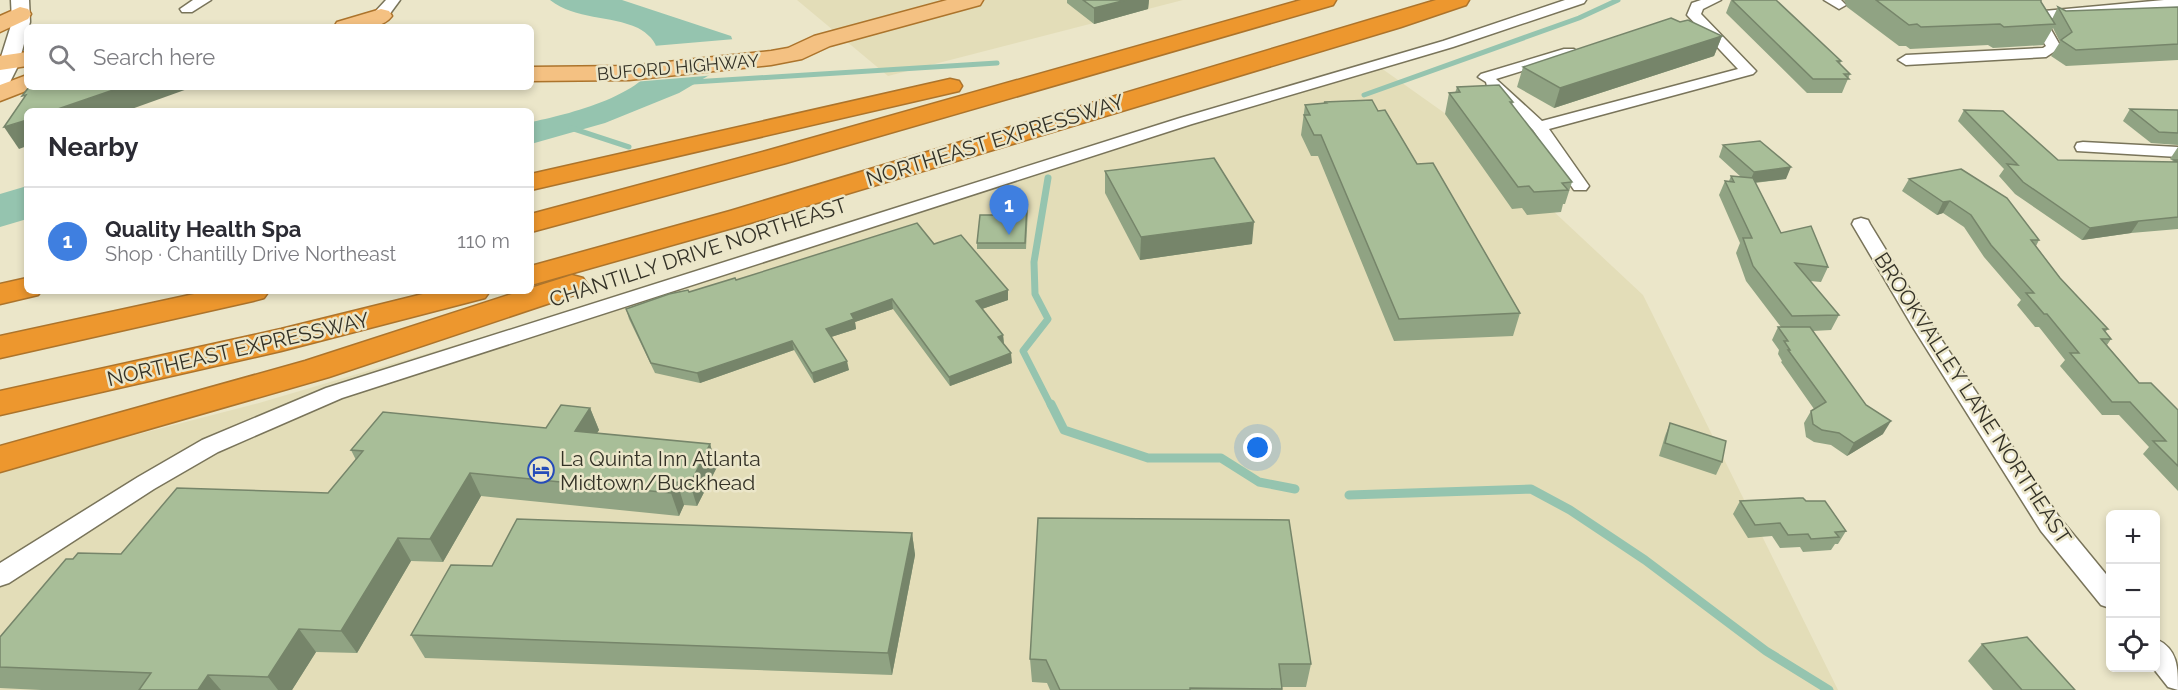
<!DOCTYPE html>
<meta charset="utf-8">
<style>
:root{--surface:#fff;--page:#f7f7f7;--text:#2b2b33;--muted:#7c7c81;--line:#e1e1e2;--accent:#254bb9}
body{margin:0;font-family:Raleway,sans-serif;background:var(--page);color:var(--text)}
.controls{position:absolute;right:18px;bottom:18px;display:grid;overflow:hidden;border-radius:9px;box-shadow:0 3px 9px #0003}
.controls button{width:54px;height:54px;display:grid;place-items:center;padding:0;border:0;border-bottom:2px solid var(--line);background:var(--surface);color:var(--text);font:30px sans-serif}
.you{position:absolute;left:1258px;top:448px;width:21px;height:21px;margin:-15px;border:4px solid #fff;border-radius:50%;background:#1a73e8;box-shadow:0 0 0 9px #1a73e833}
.badge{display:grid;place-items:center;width:39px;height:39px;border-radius:50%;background:var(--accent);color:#fff;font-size:20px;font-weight:700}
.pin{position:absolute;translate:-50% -50px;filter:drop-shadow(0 2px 3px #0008)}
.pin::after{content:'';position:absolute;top:32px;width:21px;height:18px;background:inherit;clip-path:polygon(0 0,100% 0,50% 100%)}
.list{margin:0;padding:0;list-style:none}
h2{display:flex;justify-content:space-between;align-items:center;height:78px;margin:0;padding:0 24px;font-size:26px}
h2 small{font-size:20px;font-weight:400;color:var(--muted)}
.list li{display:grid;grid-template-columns:39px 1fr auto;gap:18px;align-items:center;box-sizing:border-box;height:108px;padding:0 24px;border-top:2px solid var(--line)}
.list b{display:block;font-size:22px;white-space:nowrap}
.list p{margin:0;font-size:20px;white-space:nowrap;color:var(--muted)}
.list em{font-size:20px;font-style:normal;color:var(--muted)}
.icon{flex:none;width:33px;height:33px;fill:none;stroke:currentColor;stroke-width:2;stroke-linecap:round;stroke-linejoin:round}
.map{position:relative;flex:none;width:2178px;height:690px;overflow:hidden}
.search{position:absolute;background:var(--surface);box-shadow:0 3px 9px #0003;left:24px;top:24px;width:510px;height:66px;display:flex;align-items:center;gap:15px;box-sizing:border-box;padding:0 21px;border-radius:9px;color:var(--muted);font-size:22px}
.panel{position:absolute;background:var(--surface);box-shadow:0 3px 9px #0003;left:24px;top:108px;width:510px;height:186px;border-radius:9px}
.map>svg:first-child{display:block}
</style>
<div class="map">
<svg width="2178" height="690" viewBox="0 0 2178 690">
<rect width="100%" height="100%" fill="#ebe6c9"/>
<g fill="#e3ddb8">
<path d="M797,0H1183L888,76Z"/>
<path d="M1374,63L1460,124L1643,295L1838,690H0V470L259,403L1071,164Z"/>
</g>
<g fill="#95c4af">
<path d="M550,0H622L731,36L735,47L718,70L679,93L605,123L531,144V122C562,116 659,93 657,52C657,41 647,33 638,28C610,15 576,20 550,0Z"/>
<path d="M27,186V219L0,227V194Z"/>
</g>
<path fill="#ebe6c9" d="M735,39L738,48L731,61L717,75L633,82L648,68L654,57L653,46Z"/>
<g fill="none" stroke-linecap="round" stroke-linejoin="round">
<g stroke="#95c4af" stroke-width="5">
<path d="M693,82L997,63"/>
<path d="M1364,95L1579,18L1618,0"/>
<path d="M571,128L629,147"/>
</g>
<path stroke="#95c4af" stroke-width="7" d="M1048,178L1034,262L1035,294L1048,319L1023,351L1051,406"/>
<g stroke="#95c4af" stroke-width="9">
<path d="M1051,404L1064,430L1148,458H1221L1259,482L1295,489"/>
<path d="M1349,495L1531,489L1570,510L1645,560L1766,651L1829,690"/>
</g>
<g stroke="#79745a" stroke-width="3">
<g id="minor">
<path d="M193,0H211L192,12H182L180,9Z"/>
<path d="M386,0H400L386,19L377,27H361Z"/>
<path d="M1565,0H1586L1584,3L1453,47L1192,124L342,398L218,452L154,489L9,583L0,586V563L138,477L202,440L326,388L1180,118L1443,41Z"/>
<path d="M1701,0H1721L1703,9L1701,14L1756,71L1753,74L1549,129L1589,186L1586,190H1574L1533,130L1487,86L1486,82L1478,77L1481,74L1564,49H1574L1577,52L1574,55L1496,79L1542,121L1738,69L1687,15L1692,3Z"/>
<path d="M1824,0H1841L1846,5L1839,9Z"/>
<path d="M2164,0H2178V7L2045,19L2061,47L2046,57L1906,65L1898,60L1906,55L2043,48L2046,46L2031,22L2033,12Z"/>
<path d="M2083,142L2178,147V157L2077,151L2075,147L2077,143Z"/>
<path d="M1861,218L1868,220L1870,224L1933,327L2059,517L2110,579V608L2101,605L2041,531L1914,329L1852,224L1854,220Z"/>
<path d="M2156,639C2178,649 2178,667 2178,690L2168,687L2153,668H2156Z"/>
</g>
</g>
<g stroke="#79745a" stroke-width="3">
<path id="tertiary" d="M11,0H29L30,22L19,62L16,66H2L0,60L12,22Z"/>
</g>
<g stroke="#79745a" stroke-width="3">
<path id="secondary" d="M9,55L17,57L20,62L8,86L0,88V59Z"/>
</g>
<g stroke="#ac742c" stroke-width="3">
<g id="primary">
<path d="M947,0H983L980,5L830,46L802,59L771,65L629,80L531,81V67L629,66L771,51L788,48L814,36Z"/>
<path d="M20,7L28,9L31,14L28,19L0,32V16Z"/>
<path d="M381,9L389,11L392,16C381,32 350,27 334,27L337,22Z"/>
<path d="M27,52V66L0,70V56Z"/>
<path d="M27,75V87H36L0,101V85Z"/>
</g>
</g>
<g stroke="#ac742c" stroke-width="3">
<g id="motorway">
<path d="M1301,0H1336L1333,5L786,163L531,232V214L766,151Z"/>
<path d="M1436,0H1469L1466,5L1401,27L750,223L531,285V266L730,211Z"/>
<path d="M950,79L959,81L962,86L959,91L531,190V174Z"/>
<path d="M572,275L583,278L588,285L583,292L329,377L0,472V446L305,361L521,291H531V288Z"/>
<path d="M27,278V291H41L38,295L0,304V284Z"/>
<path d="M208,291H269L264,298L253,301L0,358V336Z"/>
<path d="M435,291H490L485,298L281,351L0,415V391L281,329Z"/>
</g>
</g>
<use href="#minor" fill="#fff" fill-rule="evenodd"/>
<use href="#tertiary" fill="#fff" fill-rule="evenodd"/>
<use href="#secondary" fill="#fff" fill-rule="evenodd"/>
<use href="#primary" fill="#f4c182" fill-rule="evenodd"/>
<use href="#motorway" fill="#ed972e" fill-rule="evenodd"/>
</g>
<g fill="#90a383">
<path d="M1067,0H1149L1148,9L1094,24L1067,3Z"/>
<path d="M1731,0L1841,61L1840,64L1850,74L1842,93H1807L1726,13Z"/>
<path d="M1844,0H2041V2L2052,19L2058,7L2066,11L2178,7V60L2066,66L2051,56L2060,42L2053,28L2043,45L1993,48L1988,45L1910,49L1906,46H1899L1847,7Z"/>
<path d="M1680,22L1722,36L1714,56L1554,108L1517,87L1523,67Z"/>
<path d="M1457,87L1513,102L1512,105L1572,182L1565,204H1563L1561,212L1527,215L1522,208L1512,209L1445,114L1449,93H1455Z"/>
<path d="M1324,102L1378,111L1417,164L1520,313L1513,336L1394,341L1318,156H1311L1301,135L1305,105L1324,104Z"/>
<path d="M2130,109L2178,110V145L2151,143L2123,121Z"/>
<path d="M1964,110L2058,160L2172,162L2173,161L2170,159L2178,147V229L2131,233L2082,240L2015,194L1999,176L2004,169L1958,121Z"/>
<path d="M1723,145L1786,179L1755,183L1781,233L1828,267L1821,282L1810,281L1839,315L1831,330L1813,331L1883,434L1847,456L1831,445L1814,442L1806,437L1804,423L1811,411L1814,409L1781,362L1782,361L1778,354L1779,350L1772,340L1778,327H1781L1746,281L1736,253L1740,243L1719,195L1725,181H1729L1731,176L1741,177L1719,157Z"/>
<path d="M1105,171L1252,244L1140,260L1105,193Z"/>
<path d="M1909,179L2039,240L2036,246L2060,278L2108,329L2105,332L2111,339L2107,345L2139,383L2178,410V491L2143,454L2149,447L2119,415H2102L2060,366L2065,360L2039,327H2035L2017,305L2021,300L1984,257L1964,227L1943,213L1937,215L1902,191Z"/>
<path d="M1028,210L1026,249H977V243L999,215Z"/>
<path d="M934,244L1008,290V300L982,309L1003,335L1004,344L1012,363L950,386L893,309L855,322L856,329L831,337L849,370L814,383L794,350L700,383L655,373L629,319L626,309L736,280Z"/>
<path d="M590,408L599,430L597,433L710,444L717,467L697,506L684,505L679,516L481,496L443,562L411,561L357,653L316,652L292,690H41L0,688V637L73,559L121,554L328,493L356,460L351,450L546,428Z"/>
<path d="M1670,423L1722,462L1716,475L1659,456L1665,436Z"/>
<path d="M1740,501H1806L1846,531L1838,544H1835L1831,550L1803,552L1800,547L1780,548L1772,536L1748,538L1733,514Z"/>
<path d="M912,533L915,555L892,675L425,658L411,635L492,566Z"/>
<path d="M1982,644L2075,690H1993L1968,661Z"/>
<path d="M1030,659L1311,664L1306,687H1282V690H1050L1047,683L1032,682Z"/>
</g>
<g fill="#76856a">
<path d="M1126,0H1149L1148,9L1094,24V8Z"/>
<path d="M1722,36L1714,56L1554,108L1560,88Z"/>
<path d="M122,87H193L126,111H52Z"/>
<path d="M27,120V146L19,149L4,127Z"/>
<path d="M1791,167L1786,179L1749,183L1754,172Z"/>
<path d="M1950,201L1943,213L1937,215L1943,202Z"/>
<path d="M2139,221L2131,233L2082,240L2090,228Z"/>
<path d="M1254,222L1252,244L1140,260L1141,237Z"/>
<path d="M1008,290V300L976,311V301Z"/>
<path d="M892,299L893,309L855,322L856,329L828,338L826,329L851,314Z"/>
<path d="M1003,335L1004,345L998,337Z"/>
<path d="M792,341L794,350L700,383L697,373Z"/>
<path d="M1011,353L1012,363L950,386L949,377Z"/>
<path d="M847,361L849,370L814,383L812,373Z"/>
<path d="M590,408L599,430L584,453L575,431Z"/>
<path d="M1891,421L1883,434L1847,456L1854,443Z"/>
<path d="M710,444L717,467L697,506L690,484Z"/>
<path d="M470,473L481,496L443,562L430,539Z"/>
<path d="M677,482L684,505L679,516L671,493Z"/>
<path d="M912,533L915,555L892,675L888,653Z"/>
<path d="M398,538L411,561L357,653L341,631Z"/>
<path d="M299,629L316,652L292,690H278L268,677Z"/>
<path d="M208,675L221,690H198Z"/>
</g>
<g fill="#a8be98" stroke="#76856a" stroke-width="1.5">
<path d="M1083,0H1126L1094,8Z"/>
<path d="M1732,0H1776L1841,61H1837L1850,74H1844L1849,79H1813Z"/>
<path d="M1876,0H2041V2L2055,24L2004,27L2000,24L1921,27L1917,24L1909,25Z"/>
<path d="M2058,7L2066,11L2178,7V44L2076,50L2061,40L2072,32Z"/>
<path d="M1671,18L1680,22L1688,20L1722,36L1560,88L1523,67Z"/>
<path d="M1499,85L1513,102H1510L1572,182L1562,183L1568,190L1534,192L1529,186L1518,187L1449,93L1460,92L1457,87Z"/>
<path d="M29,87H122L52,111H27V120L4,127L26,95L22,96Z"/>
<path d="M1372,100L1378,111L1385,110L1417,164L1433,163L1520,313L1399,319L1321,135H1314L1304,115H1310L1305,105L1326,103L1324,102Z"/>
<path d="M2130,109L2178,110V133L2159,132Z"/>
<path d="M1964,110L2003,111L2058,160L2177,162L2174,160H2178V217L2139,221L2090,228L2023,182L2007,164L2018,165Z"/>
<path d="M1760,141L1791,167L1754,172L1723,145Z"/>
<path d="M1214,158L1254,222L1141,237L1105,171Z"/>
<path d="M1961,169L2007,198L2039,240H2031L2060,278L2108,329H2103L2111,339H2101L2139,383H2151L2178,410V466L2153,441H2166L2130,402H2112L2070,353H2079L2047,314H2044L2026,293H2034L1991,245L1971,215L1950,201L1943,202L1909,179Z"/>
<path d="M1731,176L1753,178L1781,233L1811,226L1828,267L1795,263L1839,315L1792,316L1753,266L1743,238H1752L1725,181L1734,182Z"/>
<path d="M1000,204H1027L1025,243H977L980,215H999Z"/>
<path d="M917,223L934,244L961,235L1008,290L976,301L1003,335L998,337L1011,353L949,377L892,299L851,314L854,319L826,329L847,361L812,373L792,341L697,373L651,363L626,309L669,294L688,290L689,292L735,278L736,280Z"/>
<path d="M1778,327H1810L1866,405L1891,421L1854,443L1839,433L1822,430L1813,424L1811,411L1826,402L1788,350H1790L1784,341H1788Z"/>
<path d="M561,405L590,408L575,431L710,444L690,484L677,482L671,493L470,473L430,539L398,538L341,631L299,629L268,677L208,675L198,690H139L151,673L0,667V637L66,559H73L78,553L121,554L177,488L328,493L363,451L351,450L383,412L546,428Z"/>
<path d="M1670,423L1726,441L1722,462L1665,443Z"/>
<path d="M1799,498H1803L1806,501H1825L1846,531L1835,532L1839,537L1811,539L1808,534L1788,535L1780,523L1755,525L1740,501Z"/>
<path d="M1038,518L1289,520L1311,664H1279L1282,689L1190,688V690H1060L1046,660L1030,659Z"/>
<path d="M517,519L912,533L888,653L411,635L451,565L492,566Z"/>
<path d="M2027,637L2075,690H2022L1982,644Z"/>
</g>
<defs>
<g id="hotel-ring" transform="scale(1.35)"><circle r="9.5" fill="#ebe6c9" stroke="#254bb9" stroke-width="1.5"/><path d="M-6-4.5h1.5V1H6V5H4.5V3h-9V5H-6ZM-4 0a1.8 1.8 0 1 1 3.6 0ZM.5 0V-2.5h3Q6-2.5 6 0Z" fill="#254bb9"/></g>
</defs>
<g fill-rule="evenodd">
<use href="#hotel-ring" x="541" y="470"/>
</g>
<g text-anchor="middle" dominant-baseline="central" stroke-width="5" stroke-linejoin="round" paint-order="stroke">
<g font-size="18" fill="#343227" stroke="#ebe6c9">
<text transform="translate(678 67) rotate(-5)">BUFORD HIGHWAY</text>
</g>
<g font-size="21" fill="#343227" stroke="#ebe6c9">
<text transform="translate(995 140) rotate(-17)">NORTHEAST EXPRESSWAY</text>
<text transform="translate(698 252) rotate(-18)">CHANTILLY DRIVE NORTHEAST</text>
<text transform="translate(238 349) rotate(-13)">NORTHEAST EXPRESSWAY</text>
<text transform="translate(1973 398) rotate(57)">BROOKVALLEY LANE NORTHEAST</text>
</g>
<g font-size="21" fill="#343227" stroke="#ebe6c9" text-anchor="start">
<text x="560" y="458">La Quinta Inn Atlanta<tspan x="560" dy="24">Midtown/Buckhead</tspan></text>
</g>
</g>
</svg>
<div class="controls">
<button>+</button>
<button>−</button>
<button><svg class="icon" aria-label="locate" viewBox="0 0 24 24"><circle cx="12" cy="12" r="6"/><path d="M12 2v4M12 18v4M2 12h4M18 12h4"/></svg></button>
</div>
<div class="you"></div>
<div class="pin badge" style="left:1009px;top:235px;background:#3f7fe0">1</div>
<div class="search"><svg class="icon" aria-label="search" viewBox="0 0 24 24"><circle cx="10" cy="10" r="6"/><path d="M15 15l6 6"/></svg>Search here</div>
<section class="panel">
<h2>Nearby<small></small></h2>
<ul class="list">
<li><span class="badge" style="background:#3f7fe0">1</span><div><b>Quality Health Spa</b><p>Shop · Chantilly Drive Northeast</p></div><em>110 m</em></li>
</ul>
</section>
</div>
